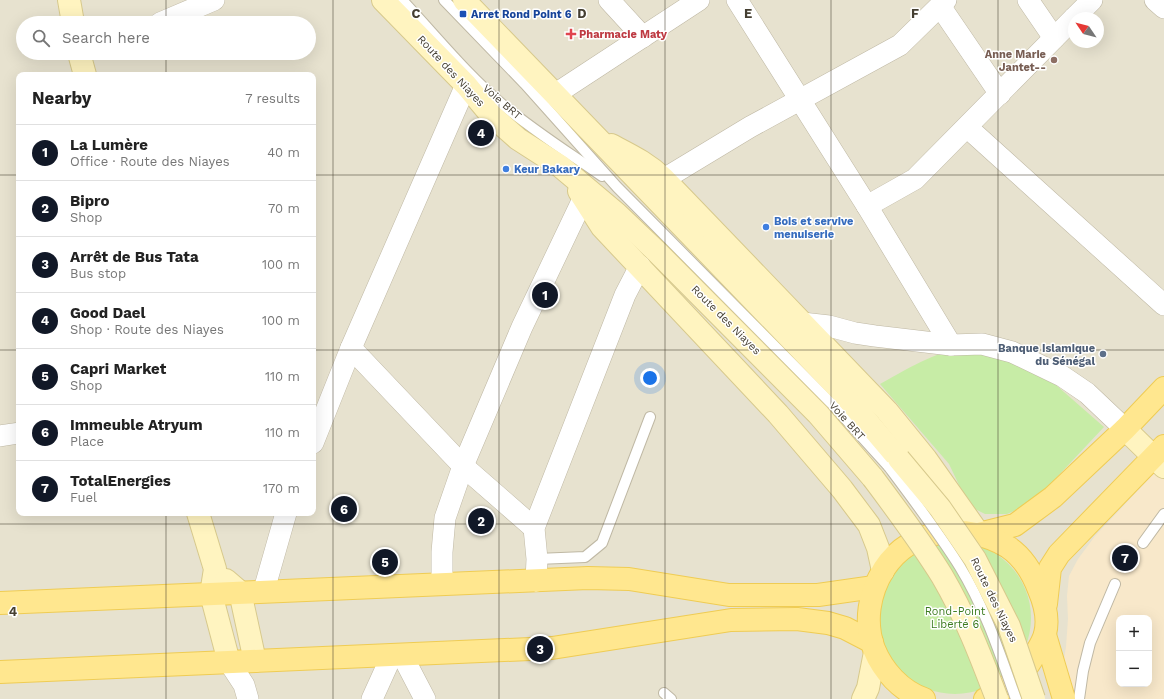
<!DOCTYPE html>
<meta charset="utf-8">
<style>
:root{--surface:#fff;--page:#f2f2f2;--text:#222;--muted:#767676;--line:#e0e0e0;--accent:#111827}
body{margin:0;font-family:"Work Sans",sans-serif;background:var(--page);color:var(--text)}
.controls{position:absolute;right:12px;bottom:12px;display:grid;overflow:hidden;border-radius:8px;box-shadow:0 4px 16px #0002}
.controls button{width:36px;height:36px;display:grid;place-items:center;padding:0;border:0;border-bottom:1px solid var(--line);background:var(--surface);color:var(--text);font:20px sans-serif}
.compass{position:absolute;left:1068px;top:12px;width:36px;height:36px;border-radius:50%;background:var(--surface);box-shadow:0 4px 16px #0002;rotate:305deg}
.you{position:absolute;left:650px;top:378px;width:14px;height:14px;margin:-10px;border:3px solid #fff;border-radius:50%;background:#1a73e8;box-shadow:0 0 0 6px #1a73e833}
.badge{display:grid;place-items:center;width:26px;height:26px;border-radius:50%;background:var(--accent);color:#fff;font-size:13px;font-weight:700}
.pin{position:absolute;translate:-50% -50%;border:2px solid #fff;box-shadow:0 1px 4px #0006}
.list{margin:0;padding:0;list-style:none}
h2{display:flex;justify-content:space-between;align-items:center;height:52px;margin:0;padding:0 16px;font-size:17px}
h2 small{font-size:13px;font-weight:400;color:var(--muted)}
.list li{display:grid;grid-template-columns:26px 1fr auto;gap:12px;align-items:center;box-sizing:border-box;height:56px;padding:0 16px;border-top:1px solid var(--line)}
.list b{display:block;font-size:15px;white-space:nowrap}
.list p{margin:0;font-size:13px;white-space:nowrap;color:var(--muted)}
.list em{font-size:13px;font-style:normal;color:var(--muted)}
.icon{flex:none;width:22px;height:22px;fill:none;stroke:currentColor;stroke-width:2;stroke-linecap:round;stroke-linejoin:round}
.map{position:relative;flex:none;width:1164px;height:699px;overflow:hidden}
.search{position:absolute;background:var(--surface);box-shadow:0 4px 16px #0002;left:16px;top:16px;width:300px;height:44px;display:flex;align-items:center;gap:10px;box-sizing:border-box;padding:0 14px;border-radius:22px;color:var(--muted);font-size:15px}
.panel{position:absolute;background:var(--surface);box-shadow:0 4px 16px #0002;left:16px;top:72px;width:300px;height:444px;border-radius:8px}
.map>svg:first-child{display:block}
</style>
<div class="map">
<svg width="1164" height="699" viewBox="0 0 1164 699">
<rect width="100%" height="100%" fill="#f3efe2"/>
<path fill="#e7e2cf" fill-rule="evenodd" d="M0,0H1164V699H0ZM1074,18H1098V42H1074ZM23,23H309V53H23ZM19,75H313V513H19ZM1119,618H1149V684H1119Z"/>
<path fill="#f8e8ca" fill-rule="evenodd" d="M1157,470L1164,477V699H1057L1066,647L1068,619L1067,596L1069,576L1078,559L1095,536ZM1119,618H1149V684H1119Z"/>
<g fill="#c7eca6">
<path d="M977,346L1056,385L1104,427L1040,495L1023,507L1007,514H985L969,506L949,464L880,384C915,365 936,350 977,346Z"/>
<circle cx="955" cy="618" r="76"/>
</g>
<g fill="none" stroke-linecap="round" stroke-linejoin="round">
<g stroke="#bfb8a4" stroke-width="12">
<g id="lane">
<path d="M402,0C435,35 466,74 503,105C534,131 569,153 602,176"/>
<path d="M444,0L525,84L617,187L832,404L889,467"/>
<path d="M1143,543L1164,514"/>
<path d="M537,559L585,557L602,543L650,417"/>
<path d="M664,693L671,699"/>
<path d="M1079,699L1083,671L1090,643L1115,584"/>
</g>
</g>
<g stroke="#bfb8a4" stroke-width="22">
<g id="street">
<path d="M609,0L643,37"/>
<path d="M737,0L867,206L951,345"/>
<path d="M1028,0L1054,38"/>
<path d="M1155,0L1164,8"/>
<path d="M940,6L1000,94"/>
<path d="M1074,18L1092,0"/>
<path d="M160,23L214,0"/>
<path d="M554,95L699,0"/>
<path d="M968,128L1164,305"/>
<path d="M664,179L750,127L900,45L946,0"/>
<path d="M867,206L915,179L1074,18"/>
<path d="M802,323L829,326L855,333L875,336L951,345L982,344L1012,352L1062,376L1087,393L1125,429"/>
<path d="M351,348L463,466L534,528"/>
<path d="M0,436L19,433"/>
<path d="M313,443L351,348L466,85"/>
<path d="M536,581L537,559L534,528L625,295L640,266"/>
<path d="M442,583V552L445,518L463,466L522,327L584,197"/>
<path d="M264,590L286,513"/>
<path d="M402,655L425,699"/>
<path d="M229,662L244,685L248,699"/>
<path d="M372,699L392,655"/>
</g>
</g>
<g stroke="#d7c98c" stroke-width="24">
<g id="secondary">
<path d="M69,0L73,23"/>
<path d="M383,0L466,85L491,115L518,139L560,166L617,214L657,252L818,414L873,478"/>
<path d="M464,0L844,394L899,459"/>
<path d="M79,53L85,75"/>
<path d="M611,145C632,156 647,163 664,179L887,411L926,459L979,534"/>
<path d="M579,191L602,227L778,414L842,489L869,525L878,548L883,571"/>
<path d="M1125,429L1164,467"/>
<path d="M198,513L215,569L211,594L229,662"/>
<path d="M226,580L240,592L255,661"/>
<path d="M863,699L868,688L875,652"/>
</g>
</g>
<g stroke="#efcc54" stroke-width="24">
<g id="primary">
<path d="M979,534L1015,525L1053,497L1125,429L1164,388"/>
<path d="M0,603L588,578L629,579L729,595H818L874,587"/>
<path d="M1046,604L1050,568L1059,554L1164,446"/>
<path d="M1045,635L1064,699"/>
<path d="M0,672L552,648L731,620L797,619L828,623L845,628L872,642"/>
<path d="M924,699C901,691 883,671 874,649C864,622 869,593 884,569C911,527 968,522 1008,547C1023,557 1033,574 1039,590C1045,604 1049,619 1045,634C1043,642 1038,649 1034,656C1023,675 1006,690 985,699"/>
</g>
</g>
<use href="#lane" stroke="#fff" stroke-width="10"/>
<use href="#street" stroke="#fff" stroke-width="21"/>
<use href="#secondary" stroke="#fff4c0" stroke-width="22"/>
<use href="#primary" stroke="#ffe78f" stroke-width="22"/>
<g stroke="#bfb8a4" stroke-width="12" stroke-linecap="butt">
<path id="lane-bridge" d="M889,467C913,499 938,532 960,567C985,608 1000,654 1016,699"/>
</g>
<g stroke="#d7c98c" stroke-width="24" stroke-linecap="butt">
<g id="secondary-bridge">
<path d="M899,459L940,508L975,559L1009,626L1034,699"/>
<path d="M873,478C897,510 921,542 942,576C965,615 981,657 997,699"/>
</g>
</g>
<use href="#lane-bridge" stroke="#fff" stroke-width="10"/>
<use href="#secondary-bridge" stroke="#fff4c0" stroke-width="22"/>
</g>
<path fill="none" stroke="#453f32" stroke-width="1" stroke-opacity="0.55" d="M166,0V23M333,0V699M499,0V699M665,0V699M831,0V699M998,0V699M166,53V75M0,175H19M313,175H1164M0,350H19M313,350H1164M166,513V699M0,524H1164"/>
<rect fill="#1a4fb4" stroke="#fff" stroke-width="1.5" x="459" y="10" width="8" height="8" rx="2"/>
<path fill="#e0444e" stroke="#fff" stroke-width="1.5" d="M569 28h4v4h4v4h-4v4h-4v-4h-4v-4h4z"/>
<circle fill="#8d6e63" stroke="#fff" stroke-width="1.5" cx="1054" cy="60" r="4"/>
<g fill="#3f7fe0" stroke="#fff" stroke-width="1.5">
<circle cx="506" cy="169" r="4"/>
<circle cx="766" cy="227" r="4"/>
</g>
<circle fill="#5c6f8a" stroke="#fff" stroke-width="1.5" cx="1103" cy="354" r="4"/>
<g text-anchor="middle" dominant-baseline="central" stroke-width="3" stroke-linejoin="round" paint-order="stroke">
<g font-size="11" font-weight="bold" fill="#164399" stroke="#fff" text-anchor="start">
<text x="471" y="14">Arret Rond Point 6</text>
</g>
<g font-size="11" font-weight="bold" fill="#be3a42" stroke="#fff" text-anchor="start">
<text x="579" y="34">Pharmacie Maty</text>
</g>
<g font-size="11" font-weight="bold" fill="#785e54" stroke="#fff" text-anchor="end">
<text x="1046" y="54">Anne Marie<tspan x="1046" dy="13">Jantet--</tspan></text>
</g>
<g font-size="11" fill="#453f32" stroke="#fff">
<text transform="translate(451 71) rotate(47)">Route des Niayes</text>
<text transform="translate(502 102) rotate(41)">Voie BRT</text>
<text transform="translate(726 320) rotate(45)">Route des Niayes</text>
<text transform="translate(847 421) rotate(48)">Voie BRT</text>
<text transform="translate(994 600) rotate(64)">Route des Niayes</text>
</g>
<g font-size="11" font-weight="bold" fill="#366cbe" stroke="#fff" text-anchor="start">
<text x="514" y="169">Keur Bakary</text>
<text x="774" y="221">Bois et servive<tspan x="774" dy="13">menuiserie</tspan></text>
</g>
<g font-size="11" font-weight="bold" fill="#4e5e75" stroke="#fff" text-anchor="end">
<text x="1095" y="348">Banque Islamique<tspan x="1095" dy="13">du Sénégal</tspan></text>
</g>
<g font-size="11" fill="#3c7b20" stroke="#fff">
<text x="955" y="611">Rond-Point<tspan x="955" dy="13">Liberté 6</tspan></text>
</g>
</g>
<g font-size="13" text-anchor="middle" font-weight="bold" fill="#453f32" stroke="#fff" stroke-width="3" stroke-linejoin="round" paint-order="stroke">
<text x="416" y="18">C</text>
<text x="582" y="18">D</text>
<text x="748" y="18">E</text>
<text x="915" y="18">F</text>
<text x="13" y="616">4</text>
</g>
</svg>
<div class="controls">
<button>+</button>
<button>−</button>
</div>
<svg class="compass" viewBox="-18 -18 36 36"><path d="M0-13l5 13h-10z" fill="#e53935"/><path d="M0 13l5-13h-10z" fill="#767676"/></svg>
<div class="you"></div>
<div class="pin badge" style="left:545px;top:295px">1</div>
<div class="pin badge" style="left:481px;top:521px">2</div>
<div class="pin badge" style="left:540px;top:649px">3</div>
<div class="pin badge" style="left:481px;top:133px">4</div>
<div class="pin badge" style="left:385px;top:562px">5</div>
<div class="pin badge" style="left:344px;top:509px">6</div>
<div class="pin badge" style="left:1125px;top:558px">7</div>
<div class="search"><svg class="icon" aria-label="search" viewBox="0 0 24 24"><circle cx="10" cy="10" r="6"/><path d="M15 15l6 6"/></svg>Search here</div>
<section class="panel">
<h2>Nearby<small>7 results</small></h2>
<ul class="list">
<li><span class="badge">1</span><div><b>La Lumère</b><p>Office · Route des Niayes</p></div><em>40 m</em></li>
<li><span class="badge">2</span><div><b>Bipro</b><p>Shop</p></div><em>70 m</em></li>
<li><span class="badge">3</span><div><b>Arrêt de Bus Tata</b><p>Bus stop</p></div><em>100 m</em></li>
<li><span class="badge">4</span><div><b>Good Dael</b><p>Shop · Route des Niayes</p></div><em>100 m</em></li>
<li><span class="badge">5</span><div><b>Capri Market</b><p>Shop</p></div><em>110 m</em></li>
<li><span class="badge">6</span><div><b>Immeuble Atryum</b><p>Place</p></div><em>110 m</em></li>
<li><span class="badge">7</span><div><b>TotalEnergies</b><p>Fuel</p></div><em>170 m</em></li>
</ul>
</section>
</div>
